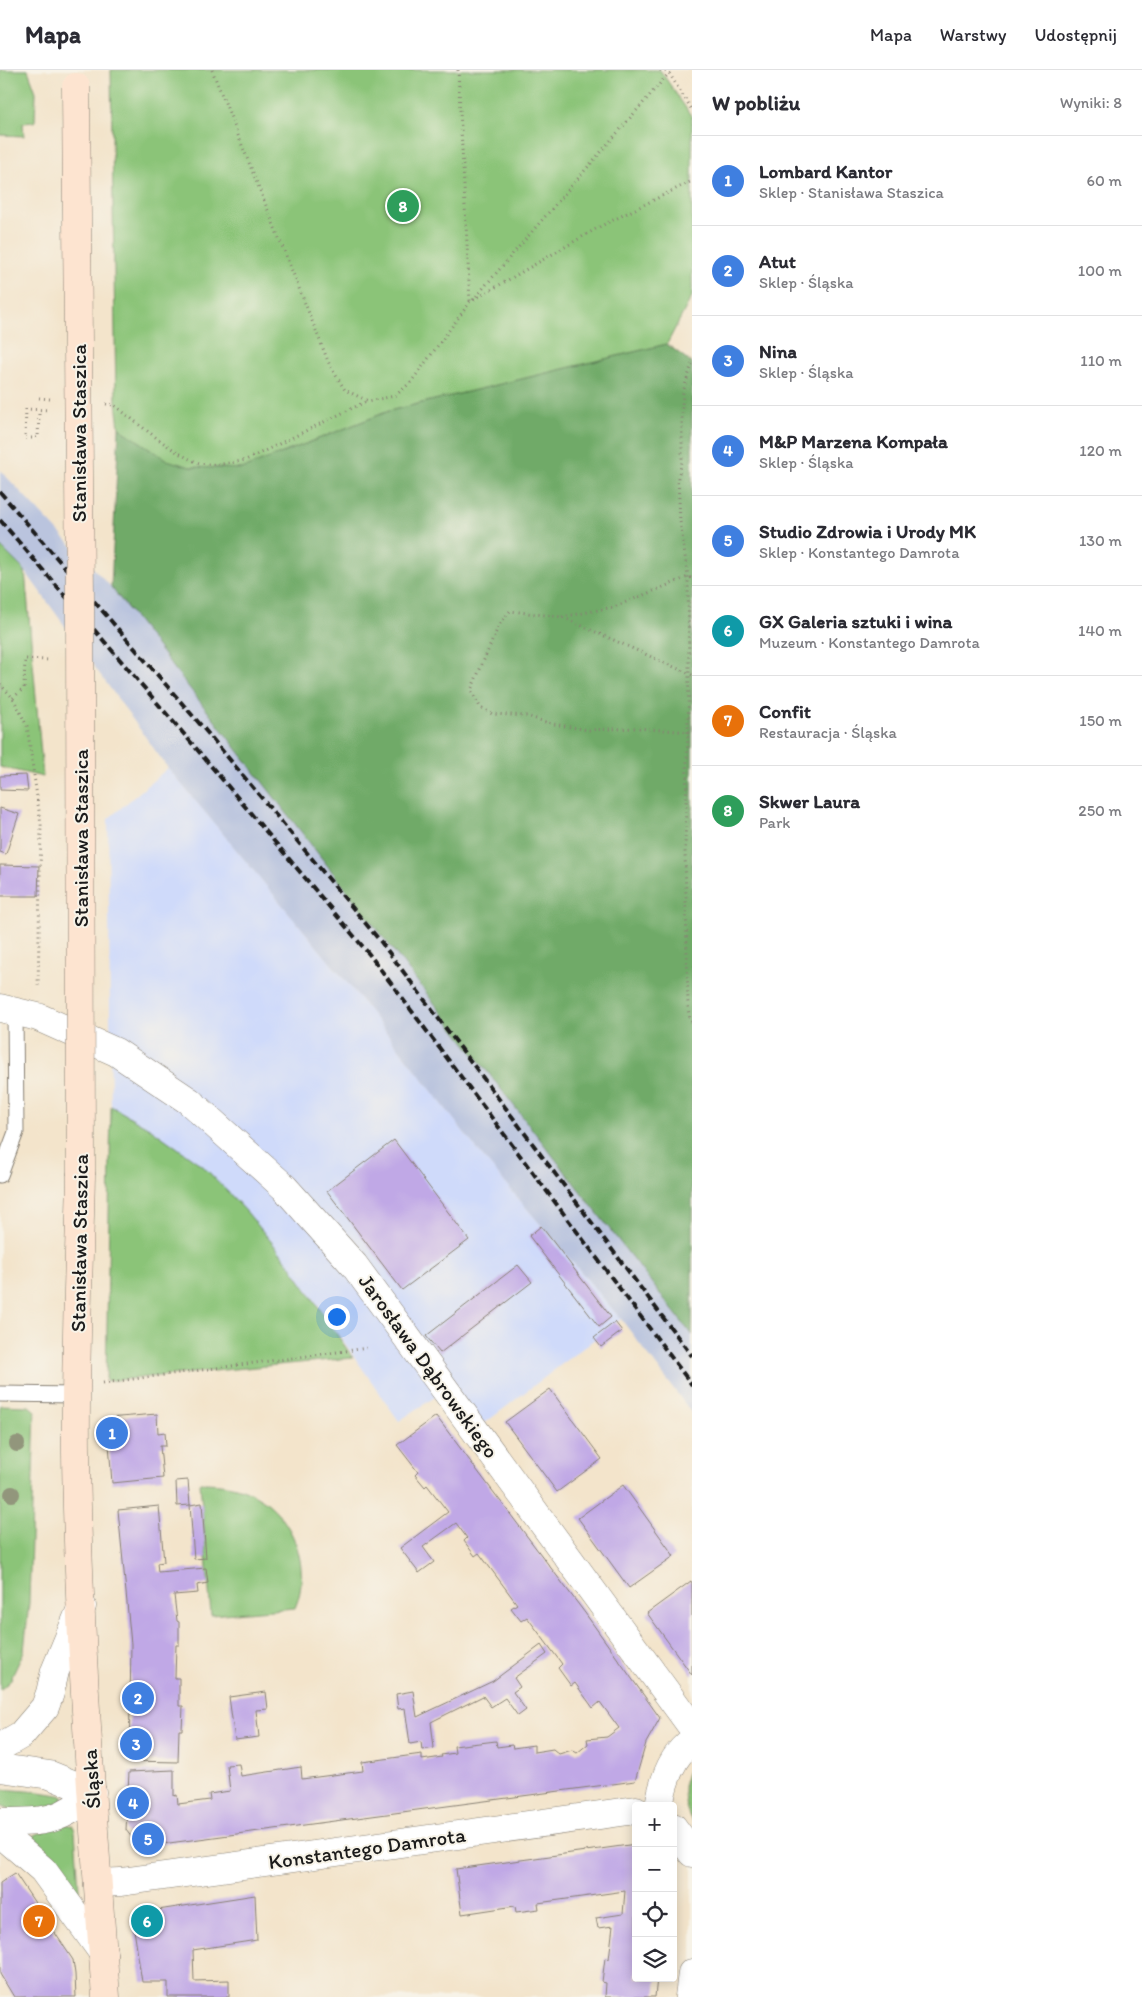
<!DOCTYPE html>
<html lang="pl">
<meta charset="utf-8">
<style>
:root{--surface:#fff;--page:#f7f7f7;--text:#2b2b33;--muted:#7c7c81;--line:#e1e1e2;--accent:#1f6fb2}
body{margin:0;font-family:Itim,sans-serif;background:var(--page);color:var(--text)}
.controls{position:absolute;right:15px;bottom:15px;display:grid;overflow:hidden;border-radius:5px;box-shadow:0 2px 12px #0003}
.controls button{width:45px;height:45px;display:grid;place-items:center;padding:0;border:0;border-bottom:1px solid var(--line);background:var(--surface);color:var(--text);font:25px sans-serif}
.you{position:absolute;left:336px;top:1246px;width:18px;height:18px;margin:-12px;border:4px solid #fff;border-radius:50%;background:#1a73e8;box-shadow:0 0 0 8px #1a73e833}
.badge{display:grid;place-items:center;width:32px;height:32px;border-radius:50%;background:var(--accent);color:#fff;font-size:16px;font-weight:700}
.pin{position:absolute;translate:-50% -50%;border:2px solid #fff;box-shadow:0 1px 5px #0006}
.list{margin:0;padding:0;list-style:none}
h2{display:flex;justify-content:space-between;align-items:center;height:65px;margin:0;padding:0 20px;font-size:21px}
h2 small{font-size:16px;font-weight:400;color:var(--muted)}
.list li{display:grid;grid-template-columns:32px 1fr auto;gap:15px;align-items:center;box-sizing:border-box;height:90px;padding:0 20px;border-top:1px solid var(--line)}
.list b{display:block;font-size:19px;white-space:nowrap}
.list p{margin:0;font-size:16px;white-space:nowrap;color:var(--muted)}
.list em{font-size:16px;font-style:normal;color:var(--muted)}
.icon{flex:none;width:28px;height:28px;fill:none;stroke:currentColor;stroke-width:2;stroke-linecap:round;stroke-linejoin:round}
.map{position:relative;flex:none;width:692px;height:1927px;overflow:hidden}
header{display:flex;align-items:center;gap:30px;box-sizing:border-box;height:70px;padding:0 25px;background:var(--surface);border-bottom:1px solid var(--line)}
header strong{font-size:24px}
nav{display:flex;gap:28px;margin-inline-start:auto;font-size:18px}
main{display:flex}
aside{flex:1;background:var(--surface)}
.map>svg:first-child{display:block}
</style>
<header>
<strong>Mapa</strong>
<nav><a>Mapa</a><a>Warstwy</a><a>Udostępnij</a></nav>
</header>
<main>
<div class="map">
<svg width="692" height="1927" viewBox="0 0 692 1927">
<rect width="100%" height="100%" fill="#f7f3e8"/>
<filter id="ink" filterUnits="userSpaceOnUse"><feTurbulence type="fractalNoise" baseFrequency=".02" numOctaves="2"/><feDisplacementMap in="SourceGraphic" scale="10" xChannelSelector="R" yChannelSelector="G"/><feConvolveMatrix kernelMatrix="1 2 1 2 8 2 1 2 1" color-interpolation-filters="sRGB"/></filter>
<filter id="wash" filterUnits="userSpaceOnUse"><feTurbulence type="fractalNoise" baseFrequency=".0096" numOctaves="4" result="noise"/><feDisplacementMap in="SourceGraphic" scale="20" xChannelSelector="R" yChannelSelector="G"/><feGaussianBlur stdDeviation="1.12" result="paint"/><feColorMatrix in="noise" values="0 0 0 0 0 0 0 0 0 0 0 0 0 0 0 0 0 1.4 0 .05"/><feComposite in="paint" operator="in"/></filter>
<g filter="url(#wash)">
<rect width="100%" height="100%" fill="#f3e4cb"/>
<path fill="#cfdafa" d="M168,698L355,922L484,1088L621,1249L485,1353L435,1327L399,1351L288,1192L246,1141L203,1096L151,1059L111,1036L108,749Z"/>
<path fill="#bac4de" d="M0,400L111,517L692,1265V1343L621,1249L484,1088L355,922L168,698L25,501L0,476Z"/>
<g fill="#8bc478" stroke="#54704a">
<path d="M0,0H28L36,22L35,52L23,53L24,66L0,65Z"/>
<path d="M111,0H660L692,47V226L667,274L389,341L242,399L190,397L168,391L119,358L116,332Z"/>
<path d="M0,476L25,501L43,707L0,697Z"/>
<path d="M111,1036L151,1059L203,1096L246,1141L288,1192L353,1288L106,1311Z"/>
<path d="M0,1335L29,1336L35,1341L29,1533L24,1581L10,1611L0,1620Z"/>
<path d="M200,1413C219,1413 238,1415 255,1425C294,1445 312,1499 295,1538L211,1545Z"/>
<path d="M692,1695V1751C683,1736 680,1709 692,1695Z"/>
<path d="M0,1719L40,1722L64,1726L61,1733L21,1743L0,1735Z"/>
<path d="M66,1754L73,1756L75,1761L79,1820L77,1824L29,1776V1769L37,1764Z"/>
</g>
<path fill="#70aa68" stroke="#466342" d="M667,274L692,293V1265L111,517L119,358L167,390L190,397L242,399L389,341Z"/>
<g id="blocks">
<g fill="#c0a8e6">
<path d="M26,705L28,721L0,720V706Z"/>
<path d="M0,738L19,744L6,784L0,782Z"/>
<path d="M0,795L39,796L38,826H0Z"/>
<path d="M394,1070L469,1170L402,1220L327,1121Z"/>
<path d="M541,1156L611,1247L599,1257L529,1166Z"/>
<path d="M518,1195L532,1212L440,1283L426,1266Z"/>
<path d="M615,1252L622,1261L601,1277L594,1268Z"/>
<path d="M550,1319L602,1389L557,1422L505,1352Z"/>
<path d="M157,1344L158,1363L165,1362L166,1376H160L163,1408L112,1413L107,1348Z"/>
<path d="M436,1346L585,1543L660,1648L646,1673L635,1711L139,1777L126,1760L129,1702L174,1700V1726L177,1725L178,1734L210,1730L209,1724L230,1721L227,1695L239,1694L241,1706L301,1697L302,1709L363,1701L362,1692L422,1684V1690L442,1687L441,1685L455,1683L454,1676L496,1671L497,1677L512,1675L513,1678L534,1675V1682L553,1679L559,1684L572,1680L577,1683L588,1674L587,1669L607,1667L619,1658L600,1632L593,1638L575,1613L571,1616L558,1598L562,1594L527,1547L521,1551L511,1538L517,1534L479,1483L475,1486L464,1471L467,1468L456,1453L423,1477L434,1492L419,1503L400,1478L448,1442L427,1415L425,1417L415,1405L418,1402L397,1375Z"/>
<path d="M188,1410L190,1435L202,1433L206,1488L194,1489L190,1435L177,1436L176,1411Z"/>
<path d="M623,1415L674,1486L629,1518L578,1448Z"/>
<path d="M159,1436L164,1492L157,1493L158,1502L206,1498L208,1513L197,1515L198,1523L174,1525L177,1551L179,1552V1575H176L175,1608H179V1636H183L182,1660H179L178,1692L129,1691L131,1574L118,1440Z"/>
<path d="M691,1511L692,1513V1605L647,1543Z"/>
<path d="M541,1575L547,1584L514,1608L520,1617L513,1622L526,1640L518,1646L505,1628L491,1637L483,1626L431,1652L434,1678L422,1680L421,1672L410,1674L405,1638L398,1639L396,1624L413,1621L417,1647L493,1611Z"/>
<path d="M266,1622L268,1639L256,1640L259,1667L235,1670L229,1627Z"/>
<path d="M636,1774V1908H657L655,1927H605L606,1913L602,1912L605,1888L609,1889L613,1856L598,1858L596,1848L623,1844L625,1821L538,1833L539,1839L516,1842L515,1836L462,1844L456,1799Z"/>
<path d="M15,1803L73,1890L75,1904L76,1927H14L0,1904V1813Z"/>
<path d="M255,1825L257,1870L193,1880L194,1911L229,1910V1927H168V1912H142L133,1853L145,1842Z"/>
</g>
</g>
</g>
<g filter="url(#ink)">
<use href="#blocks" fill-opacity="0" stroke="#888074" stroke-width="1"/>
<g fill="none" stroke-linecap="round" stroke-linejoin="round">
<g stroke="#888074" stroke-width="17">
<g id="service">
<path d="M0,1105L16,1062L15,941"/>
<path d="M0,1324L76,1325"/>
</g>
</g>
<g stroke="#888074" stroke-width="29">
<g id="minor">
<path d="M0,938L38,947L116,982L189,1031L284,1117L354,1195L692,1657"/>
<path d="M659,1736C663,1711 671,1686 692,1671"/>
<path d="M673,1757L692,1783"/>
<path d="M98,1813L121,1812L636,1740"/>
<path d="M689,1927L692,1903"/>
</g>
</g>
<g stroke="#888074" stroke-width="29">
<g id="tertiary">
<path d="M0,1677L21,1665L45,1637L50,1623L55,1601L82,1536"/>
<path d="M0,1698L50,1705L92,1722C63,1753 40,1752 0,1752"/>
<path d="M0,1763L43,1800L103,1883"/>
</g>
</g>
<g stroke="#888074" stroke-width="29">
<path id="secondary" d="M81,1105C79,1197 75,1290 76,1382C78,1564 93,1746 106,1927"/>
</g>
<g stroke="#888074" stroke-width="3" stroke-dasharray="1 4" stroke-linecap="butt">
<path d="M212,0L330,296L345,320L368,331L395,326L411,312L470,232L601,156L692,111"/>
<path d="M458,0L470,232"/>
<path d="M660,0L669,3L692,40"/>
<path d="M473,230L669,3"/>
<path d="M692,294L683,322L682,336V392L678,408L680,451L688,507L689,603L685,780L688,938L690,950L692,952"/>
<path d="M39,328L50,329"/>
<path d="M106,334L114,335C134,350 177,387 200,393C215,396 231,393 246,390L367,331"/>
<path d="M39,344L38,368H25L26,339L49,340"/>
<path d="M562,547L614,537L688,507L692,508"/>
<path d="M692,605L562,547L510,541L499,555L471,620L480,637L492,644L527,646L548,653L588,660L635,658L692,662"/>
<path d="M0,614L13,628L27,656L41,755L38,919"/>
<path d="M13,628L24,618L25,589L50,590"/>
<path d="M103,1313L368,1278"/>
</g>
<use href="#service" stroke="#fff" stroke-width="15"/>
<use href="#minor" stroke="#fff" stroke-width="28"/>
<use href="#tertiary" stroke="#fff" stroke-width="28"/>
<use href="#secondary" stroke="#fde4d0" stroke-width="28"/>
<g stroke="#1c1c1c" stroke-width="4" stroke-dasharray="8 4" stroke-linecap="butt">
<path d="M0,422L211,667L381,872L692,1286"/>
<path d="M0,450L195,677L369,884L692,1315"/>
</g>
<g stroke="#888074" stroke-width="29" stroke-linecap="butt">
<path id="secondary-bridge" d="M76,17L80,531L81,1105"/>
</g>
<use href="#secondary-bridge" stroke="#fde4d0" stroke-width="28"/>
</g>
<g fill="#92967c">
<circle cx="17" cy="1374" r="8"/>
<circle cx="12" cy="1424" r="8"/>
</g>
</g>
<g text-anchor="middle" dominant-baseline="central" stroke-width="4" stroke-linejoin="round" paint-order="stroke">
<g font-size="21" fill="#1c1c1c" stroke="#f7f3e8">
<text transform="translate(78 363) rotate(-90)">Stanisława Staszica</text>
<text transform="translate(80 768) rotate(-90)">Stanisława Staszica</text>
<text transform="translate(79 1173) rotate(-89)">Stanisława Staszica</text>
<text transform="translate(429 1296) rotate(54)">Jarosława Dąbrowskiego</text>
<text transform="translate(91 1709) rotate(-94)">Śląska</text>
<text transform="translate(367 1778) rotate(-8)">Konstantego Damrota</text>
</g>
</g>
</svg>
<div class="controls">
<button>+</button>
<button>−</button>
<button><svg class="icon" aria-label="locate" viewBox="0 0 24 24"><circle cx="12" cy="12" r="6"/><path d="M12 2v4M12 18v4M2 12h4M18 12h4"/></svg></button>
<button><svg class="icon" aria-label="layers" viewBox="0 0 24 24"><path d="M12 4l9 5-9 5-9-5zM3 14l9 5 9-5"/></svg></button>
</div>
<div class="you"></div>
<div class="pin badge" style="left:112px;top:1363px;background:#3f7fe0">1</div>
<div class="pin badge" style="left:138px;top:1628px;background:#3f7fe0">2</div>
<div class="pin badge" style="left:136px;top:1674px;background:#3f7fe0">3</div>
<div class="pin badge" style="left:133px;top:1733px;background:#3f7fe0">4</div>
<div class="pin badge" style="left:148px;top:1769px;background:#3f7fe0">5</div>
<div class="pin badge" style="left:147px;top:1851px;background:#0f9aa8">6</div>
<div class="pin badge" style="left:39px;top:1851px;background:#e8710a">7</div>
<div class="pin badge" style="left:403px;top:136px;background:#2e9e5b">8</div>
</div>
<aside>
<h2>W pobliżu<small>Wyniki: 8</small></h2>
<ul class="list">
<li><span class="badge" style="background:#3f7fe0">1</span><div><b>Lombard Kantor</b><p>Sklep · Stanisława Staszica</p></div><em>60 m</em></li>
<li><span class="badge" style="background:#3f7fe0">2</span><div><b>Atut</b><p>Sklep · Śląska</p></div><em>100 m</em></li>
<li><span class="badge" style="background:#3f7fe0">3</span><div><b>Nina</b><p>Sklep · Śląska</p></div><em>110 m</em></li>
<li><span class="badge" style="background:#3f7fe0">4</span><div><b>M&amp;P Marzena Kompała</b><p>Sklep · Śląska</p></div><em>120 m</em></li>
<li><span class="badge" style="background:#3f7fe0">5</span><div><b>Studio Zdrowia i Urody MK</b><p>Sklep · Konstantego Damrota</p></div><em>130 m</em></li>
<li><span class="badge" style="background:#0f9aa8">6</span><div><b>GX Galeria sztuki i wina</b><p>Muzeum · Konstantego Damrota</p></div><em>140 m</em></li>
<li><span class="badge" style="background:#e8710a">7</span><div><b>Confit</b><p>Restauracja · Śląska</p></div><em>150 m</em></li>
<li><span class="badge" style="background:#2e9e5b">8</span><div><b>Skwer Laura</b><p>Park</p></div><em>250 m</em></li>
</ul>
</aside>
</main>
